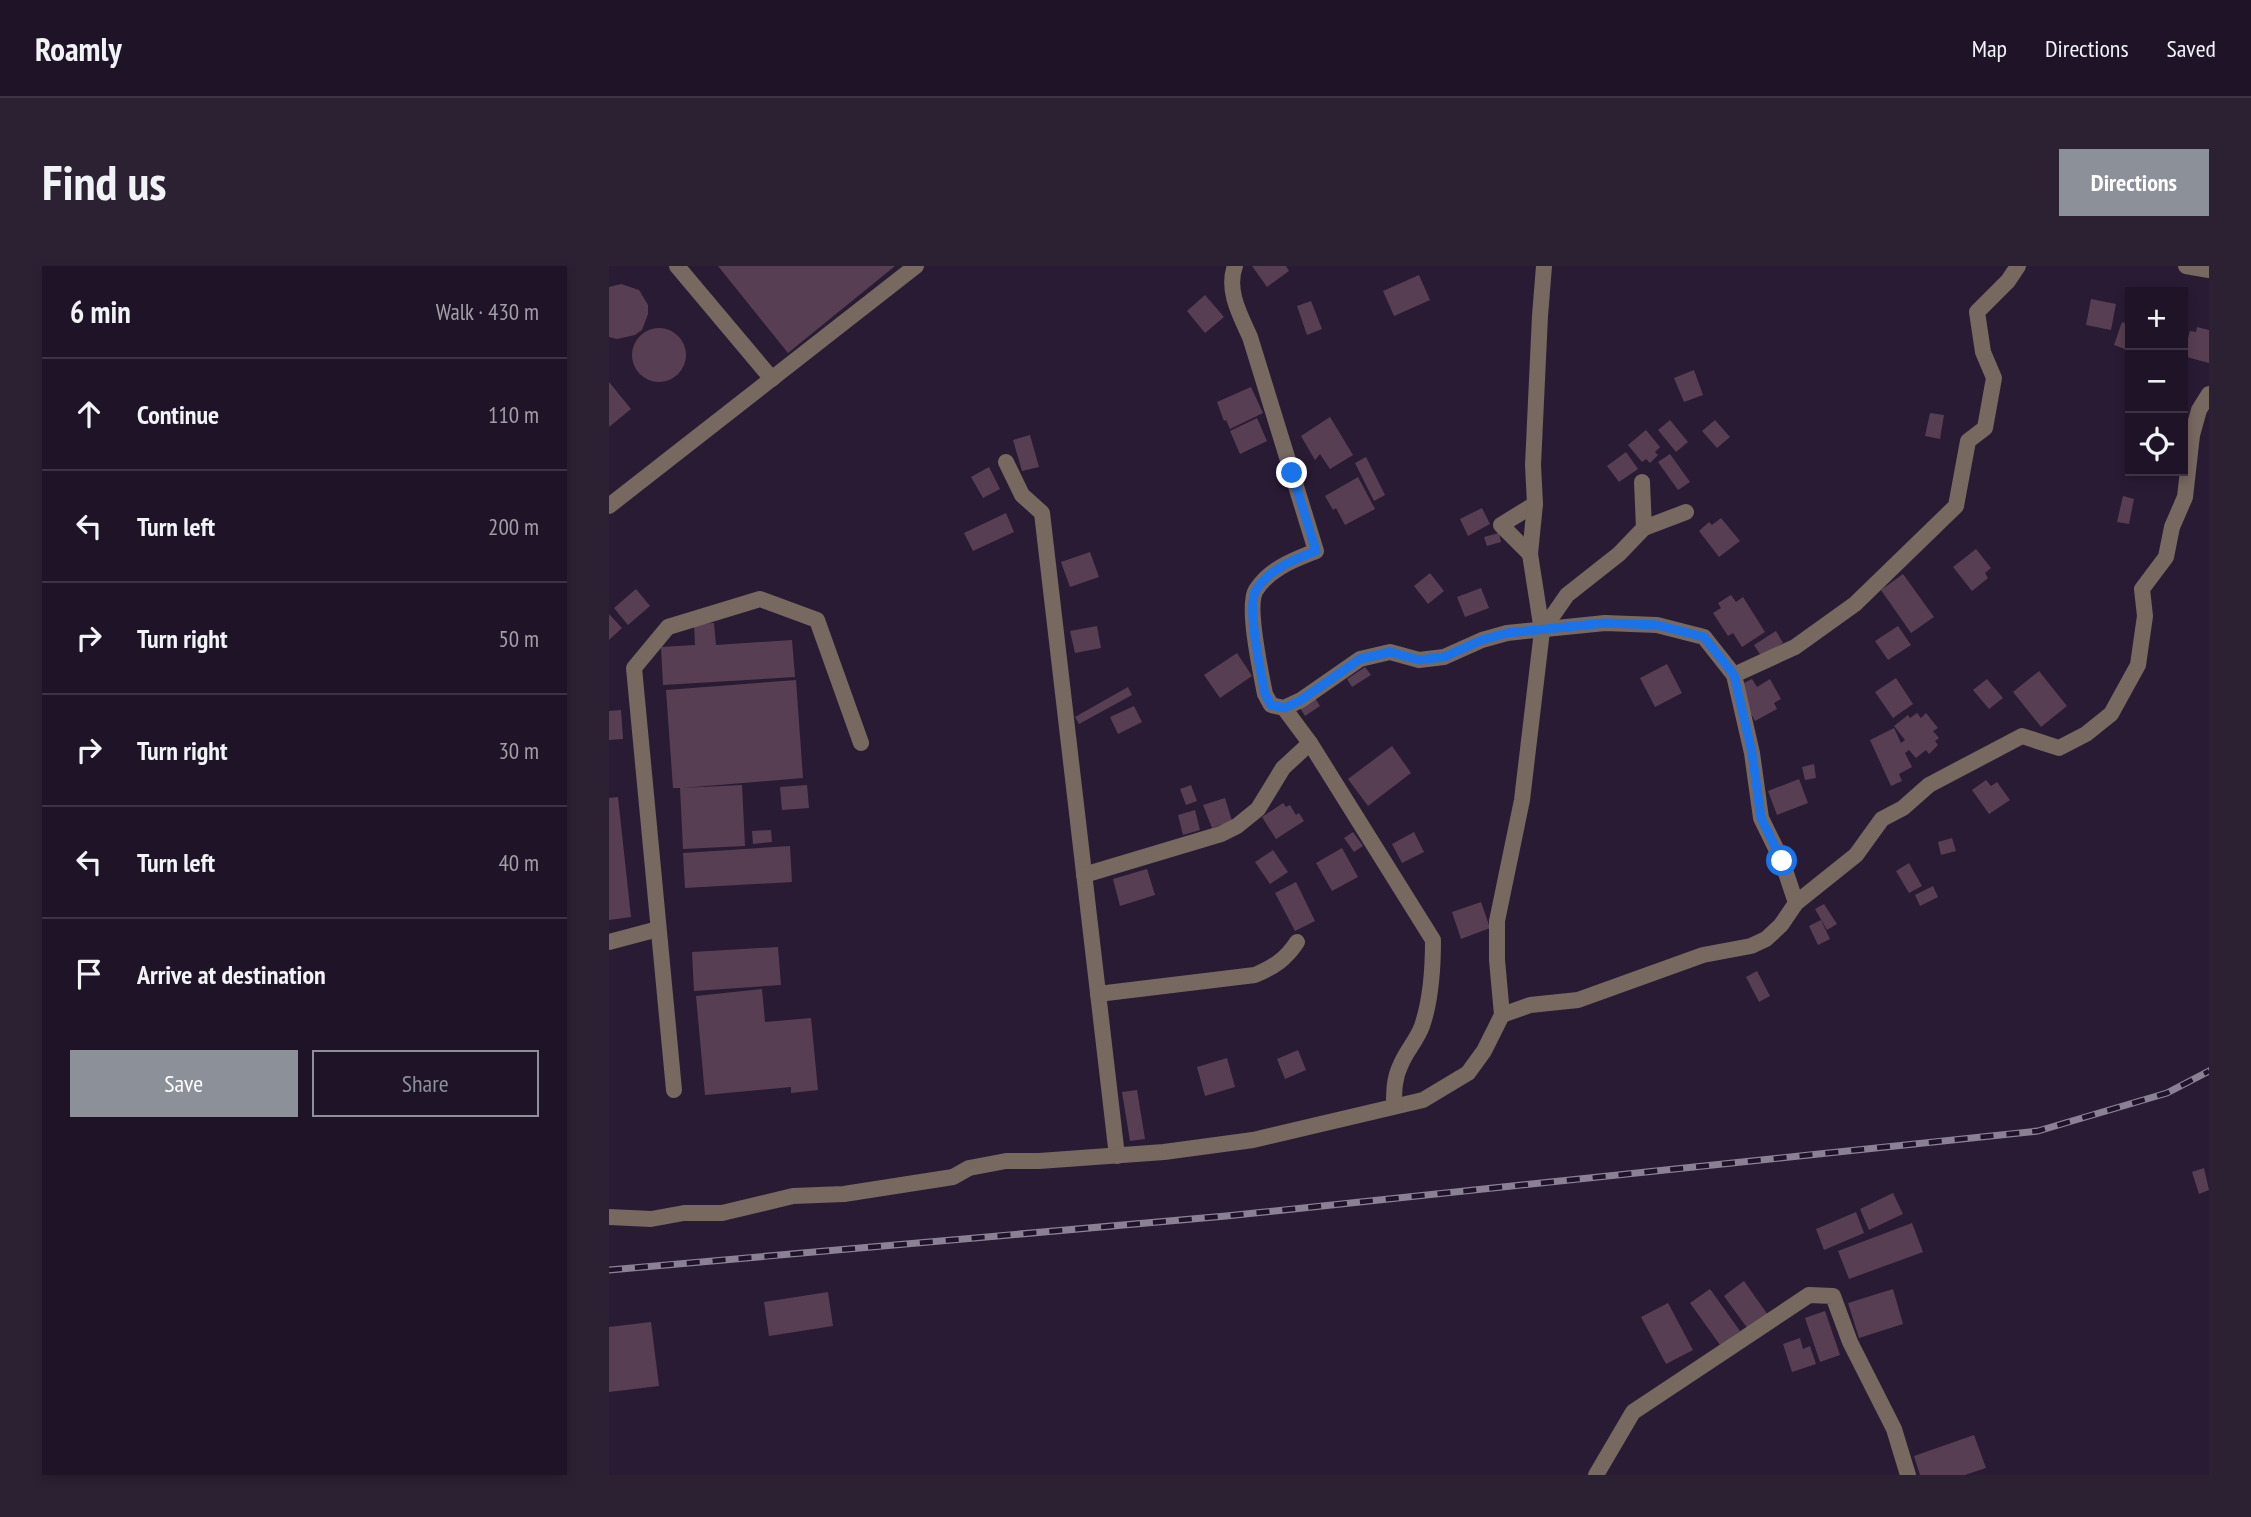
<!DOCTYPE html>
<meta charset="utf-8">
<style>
:root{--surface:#1f1427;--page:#2c2133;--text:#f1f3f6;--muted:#a19ea7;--line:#3c3344;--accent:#8c9099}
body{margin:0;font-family:"PT Sans Narrow",sans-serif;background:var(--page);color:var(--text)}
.controls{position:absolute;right:21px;top:21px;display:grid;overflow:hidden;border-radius:0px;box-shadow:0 4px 10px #0003}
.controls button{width:63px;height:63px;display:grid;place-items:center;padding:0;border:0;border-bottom:2px solid var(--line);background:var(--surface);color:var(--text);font:35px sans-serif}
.stop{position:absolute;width:21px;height:21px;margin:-16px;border:5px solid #1a73e8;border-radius:50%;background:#fff}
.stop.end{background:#1a73e8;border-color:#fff;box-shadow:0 2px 7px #0008}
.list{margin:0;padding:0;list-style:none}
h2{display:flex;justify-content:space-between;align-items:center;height:91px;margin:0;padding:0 28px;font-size:30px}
h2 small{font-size:23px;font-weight:400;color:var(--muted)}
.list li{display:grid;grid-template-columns:46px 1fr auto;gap:21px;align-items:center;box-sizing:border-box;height:112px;padding:0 28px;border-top:2px solid var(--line)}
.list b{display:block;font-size:26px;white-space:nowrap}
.list em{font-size:23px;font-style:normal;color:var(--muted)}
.actions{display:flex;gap:14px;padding:21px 28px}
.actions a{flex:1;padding:16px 0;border:2px solid var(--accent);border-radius:0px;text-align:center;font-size:24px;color:var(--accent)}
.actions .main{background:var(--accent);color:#fff}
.icon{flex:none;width:38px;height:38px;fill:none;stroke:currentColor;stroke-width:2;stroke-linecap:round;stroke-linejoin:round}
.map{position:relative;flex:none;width:1600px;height:1209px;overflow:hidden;border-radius:0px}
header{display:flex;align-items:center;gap:42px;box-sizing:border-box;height:98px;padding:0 35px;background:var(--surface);border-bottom:2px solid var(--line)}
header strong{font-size:33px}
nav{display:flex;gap:38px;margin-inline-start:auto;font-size:24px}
.intro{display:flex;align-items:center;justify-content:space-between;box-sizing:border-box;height:168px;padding:0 42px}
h1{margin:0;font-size:49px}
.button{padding:18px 32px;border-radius:0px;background:var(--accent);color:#fff;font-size:24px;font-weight:700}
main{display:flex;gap:42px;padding:0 42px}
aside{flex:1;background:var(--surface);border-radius:0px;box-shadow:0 4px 10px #0003}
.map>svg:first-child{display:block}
</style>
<header>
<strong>Roamly</strong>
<nav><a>Map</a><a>Directions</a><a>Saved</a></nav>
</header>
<div class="intro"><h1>Find us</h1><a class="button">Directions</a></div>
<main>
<aside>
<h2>6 min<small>Walk · 430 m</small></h2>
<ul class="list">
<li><svg class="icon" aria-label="ahead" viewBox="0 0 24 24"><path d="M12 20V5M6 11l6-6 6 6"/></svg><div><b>Continue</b></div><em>110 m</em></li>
<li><svg class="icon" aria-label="left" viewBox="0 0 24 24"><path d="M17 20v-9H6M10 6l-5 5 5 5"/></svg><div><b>Turn left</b></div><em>200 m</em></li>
<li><svg class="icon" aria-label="right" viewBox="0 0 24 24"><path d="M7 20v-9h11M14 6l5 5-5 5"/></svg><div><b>Turn right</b></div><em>50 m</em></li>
<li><svg class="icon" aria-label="right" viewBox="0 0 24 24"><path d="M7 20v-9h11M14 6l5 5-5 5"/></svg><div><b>Turn right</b></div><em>30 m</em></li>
<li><svg class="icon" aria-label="left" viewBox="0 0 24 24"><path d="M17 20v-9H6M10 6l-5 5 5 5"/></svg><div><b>Turn left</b></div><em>40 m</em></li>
<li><svg class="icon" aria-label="arrive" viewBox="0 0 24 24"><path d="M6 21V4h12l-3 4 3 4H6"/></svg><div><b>Arrive at destination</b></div></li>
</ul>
<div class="actions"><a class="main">Save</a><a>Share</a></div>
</aside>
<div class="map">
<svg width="1600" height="1209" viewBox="0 0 1600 1209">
<rect width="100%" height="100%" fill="#291b34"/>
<g fill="#583e53">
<path d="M109,0H286L179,87Z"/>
<path d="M643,0H677L680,5L658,21Z"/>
<path d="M810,9L821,34L785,50L774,25Z"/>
<path d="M12,18L30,24L39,39V48L33,64L26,69L8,73L0,71V21Z"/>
<path d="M596,29L615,51L596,67L578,45Z"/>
<path d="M1482,33L1507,38L1502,64L1477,59Z"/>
<path d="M702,35L713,63L698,69L688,40Z"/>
<path d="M1513,56L1521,59V85L1505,79Z"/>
<path d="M1588,61L1600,64V97L1574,90L1581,65L1587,66Z"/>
<circle cx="50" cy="89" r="27"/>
<path d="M1085,104L1094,129L1075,136L1065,112Z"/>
<path d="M0,116L22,143L0,161Z"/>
<path d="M642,121L654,147L621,163L617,154L615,155L608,136Z"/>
<path d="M1321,147L1335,149L1331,173L1316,170Z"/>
<path d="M721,151L744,189L721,203L711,188L706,194L692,170Z"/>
<path d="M648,152L658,175L631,188L621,165Z"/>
<path d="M1061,154L1079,176L1067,186L1049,164Z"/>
<path d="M1106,154L1121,171L1108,182L1093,165Z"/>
<path d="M1037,164L1051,181L1046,186L1049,189L1041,197L1037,193L1033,196L1019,179Z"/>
<path d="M421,169L430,201L413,205L404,174Z"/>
<path d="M1017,186L1029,203L1010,216L998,200Z"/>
<path d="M1061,188L1081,216L1069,224L1049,196Z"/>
<path d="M757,191L776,229L765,235L746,197Z"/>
<path d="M380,201L391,223L374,232L362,211Z"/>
<path d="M749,211L766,243L736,259L727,242L724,244L716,230Z"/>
<path d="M1514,230L1525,233L1520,258L1508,256Z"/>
<path d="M873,242L881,258L859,270L851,253Z"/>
<path d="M397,247L405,266L364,285L355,267Z"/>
<path d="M1112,252L1131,275L1110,291L1090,265L1100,256L1103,259Z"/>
<path d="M890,267L892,276L878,280L875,271Z"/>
<path d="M1367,283L1382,302L1376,307L1379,312L1363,325L1344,301Z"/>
<path d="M481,286L490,311L461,321L452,296Z"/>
<path d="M821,307L835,325L819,338L805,320Z"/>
<path d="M1294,308L1325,351L1302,367L1272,324Z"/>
<path d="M872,322L880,342L856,351L848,331Z"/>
<path d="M27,323L41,340L19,359L5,342Z"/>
<path d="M1122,329L1127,336L1134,331L1156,366L1133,381L1124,367L1119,370L1104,347L1112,342L1109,337Z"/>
<path d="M0,348L13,362L0,374Z"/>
<path d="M105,357L107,379L183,374L186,411L54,419L52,381L86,379L85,358Z"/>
<path d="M488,360L492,382L466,387L461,365Z"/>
<path d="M1289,360L1302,379L1279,394L1266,375Z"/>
<path d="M1167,365L1174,377L1152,390L1145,379Z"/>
<path d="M628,387L643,410L611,432L595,409Z"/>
<path d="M1058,398L1073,427L1046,441L1031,412Z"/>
<path d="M756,401L762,409L743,421L738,413Z"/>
<path d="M1430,405L1458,440L1432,461L1404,426Z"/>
<path d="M1287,412L1304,438L1284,452L1266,426Z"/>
<path d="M1143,413L1148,421L1161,413L1172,433L1165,437L1168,443L1146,455L1127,421Z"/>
<path d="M1378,413L1394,432L1380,443L1364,424Z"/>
<path d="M187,414L194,512L73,522L133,519L136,580L74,583L71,522H64L57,424Z"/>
<path d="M519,421L523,429L470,458L466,451Z"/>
<path d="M706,432L711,440L696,450L691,442Z"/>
<path d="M525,440L533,456L509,468L501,451Z"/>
<path d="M12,444L14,473L0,474V445Z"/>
<path d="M1308,447L1312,452L1317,447L1329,462L1324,465L1330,472L1326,475L1329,479L1320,488L1317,484L1307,492L1300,484L1296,487L1303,501L1290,508L1293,515L1282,520L1261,474L1285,462L1292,477L1296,474L1285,460L1299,449L1301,452Z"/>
<path d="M783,480L802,507L759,540L739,513Z"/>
<path d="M1205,498L1207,512L1196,514L1193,501Z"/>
<path d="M1190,513L1199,537L1168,549L1159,525Z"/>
<path d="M1377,514L1382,520L1388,516L1401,534L1380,548L1363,524Z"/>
<path d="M198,519L200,542L173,544L171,521Z"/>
<path d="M582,519L588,535L577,539L571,523Z"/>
<path d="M9,531L22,651L0,654V532Z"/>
<path d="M616,532L623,555L603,562L594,539Z"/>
<path d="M674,537L677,541L681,539L687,549L690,547L695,555L667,573L653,551Z"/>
<path d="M586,544L591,564L574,569L569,549Z"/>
<path d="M162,564L163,576L144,578L143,565Z"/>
<path d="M744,566L754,580L745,586L735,572Z"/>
<path d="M805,566L815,586L793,597L783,578Z"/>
<path d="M1343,572L1347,585L1332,589L1329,576Z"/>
<path d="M181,580L183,616L76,622L74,587Z"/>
<path d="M733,582L749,611L723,625L707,597Z"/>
<path d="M664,584L679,606L661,618L646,596Z"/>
<path d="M1300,597L1313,620L1300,627L1287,605Z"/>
<path d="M538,603L546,629L511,640L504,613Z"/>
<path d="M687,616L706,655L686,665L666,627Z"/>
<path d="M1324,620L1329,631L1311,640L1306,629Z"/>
<path d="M872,636L881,662L852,673L843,646Z"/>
<path d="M1215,638L1228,658L1218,664L1206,643Z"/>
<path d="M1212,654L1221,673L1209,679L1200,660Z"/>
<path d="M169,681L172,719L85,725L83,686Z"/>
<path d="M1148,705L1161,730L1150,736L1137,711Z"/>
<path d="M153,723L156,756L202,752L209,824L182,827V821L96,829L87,730Z"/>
<path d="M689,784L697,804L676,813L668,793Z"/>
<path d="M618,792L626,821L596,830L588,801Z"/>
<path d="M528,824L536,873L521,875L513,826Z"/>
<path d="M1595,902L1600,924L1590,928L1583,906Z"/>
<path d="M1284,927L1294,948L1260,964L1251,943Z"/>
<path d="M1247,946L1255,967L1215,984L1207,963Z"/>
<path d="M1303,957L1314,986L1240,1013L1229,985Z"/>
<path d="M1135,1015L1159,1049L1139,1063L1115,1030Z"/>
<path d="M1101,1023L1131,1065L1111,1079L1081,1037Z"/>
<path d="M1284,1023L1294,1058L1250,1072L1239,1037Z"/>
<path d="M219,1026L224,1060L160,1070L155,1036Z"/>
<path d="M1059,1037L1084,1084L1057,1098L1032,1051Z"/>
<path d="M1216,1045L1231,1089L1211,1096L1196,1052Z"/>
<path d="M42,1056L50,1120L0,1126V1061Z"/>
<path d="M1191,1072L1194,1083L1201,1080L1207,1098L1183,1106L1174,1078Z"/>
<path d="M1365,1169L1377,1202L1356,1209H1311L1305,1190Z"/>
</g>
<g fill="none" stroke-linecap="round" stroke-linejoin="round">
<g stroke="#776860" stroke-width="16">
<path d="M68,0L163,113"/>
<path d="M626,0C617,24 631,49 641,71L707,285C685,294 661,302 647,324C637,339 652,407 656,428L662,439L675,442L692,434L751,393L781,386L810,394L835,391L873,374L898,367L996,357L1048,359L1095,371L1125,409L1143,487L1152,552L1173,595L1187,637"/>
<path d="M1577,0L1600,4"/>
<path d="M397,196L413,229L433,247L508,890"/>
<path d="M0,240L307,0"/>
<path d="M1035,262L1077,246"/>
<path d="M921,288L892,259L926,238"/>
<path d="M933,365L958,329L1010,288L1035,262L1033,216"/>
<path d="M1125,409L1186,381L1246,338L1347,240L1359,175L1376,162L1385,112L1374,86L1368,46L1399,15L1409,0"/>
<path d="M701,477L824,674C824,702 822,734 813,760C808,774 798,784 792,798C785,812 785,825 785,840"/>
<path d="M475,609L612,568L628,560L649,543L674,502L701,477L675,442"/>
<path d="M0,676L49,663"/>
<path d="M489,728L646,709C665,701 677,693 688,676"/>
<path d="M893,749L921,739L969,734L1094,689L1142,680L1157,673L1172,659L1187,637L1247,589L1273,553L1294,542L1320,519L1413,470L1450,482L1477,468L1502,448L1529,399L1536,350L1533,323L1557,291L1563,261L1576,231L1583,169L1590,144L1600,128"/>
<path d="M65,824L25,402L59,361L151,333L208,354L252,477"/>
<path d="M0,951L42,953L75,947H113L184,930L235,928L344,911L360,902L397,895H430L555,886L644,874L814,834L859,807L875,785L893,749L888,694V655L913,534L933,365L921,288L926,238L924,199L931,50L935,0"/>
<path d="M987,1209L1024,1146L1200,1029L1224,1030L1241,1076L1285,1163L1299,1209"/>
</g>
<g stroke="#8b8195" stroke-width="7">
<path id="rail" d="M0,1004L617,950L1429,865L1558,827L1600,805"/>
</g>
<use href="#rail" stroke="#1f122a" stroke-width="4.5" stroke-dasharray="13" stroke-linecap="butt"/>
</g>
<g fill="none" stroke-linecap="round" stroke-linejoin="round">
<path stroke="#1a73e8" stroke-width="9" d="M683,207L707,285C685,294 661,302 647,324C637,339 652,407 656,428L662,439L676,442L692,434L751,393L781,386L810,394L835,391L873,374L898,367L996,357L1048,359L1095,371L1125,409L1143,487L1152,552L1173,595"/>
</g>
</svg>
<div class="controls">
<button>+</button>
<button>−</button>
<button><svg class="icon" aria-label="locate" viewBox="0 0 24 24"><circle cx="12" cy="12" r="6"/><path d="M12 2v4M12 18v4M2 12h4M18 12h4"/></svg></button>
</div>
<div class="stop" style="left:1173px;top:595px"></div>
<div class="stop end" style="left:683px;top:207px"></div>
</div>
</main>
